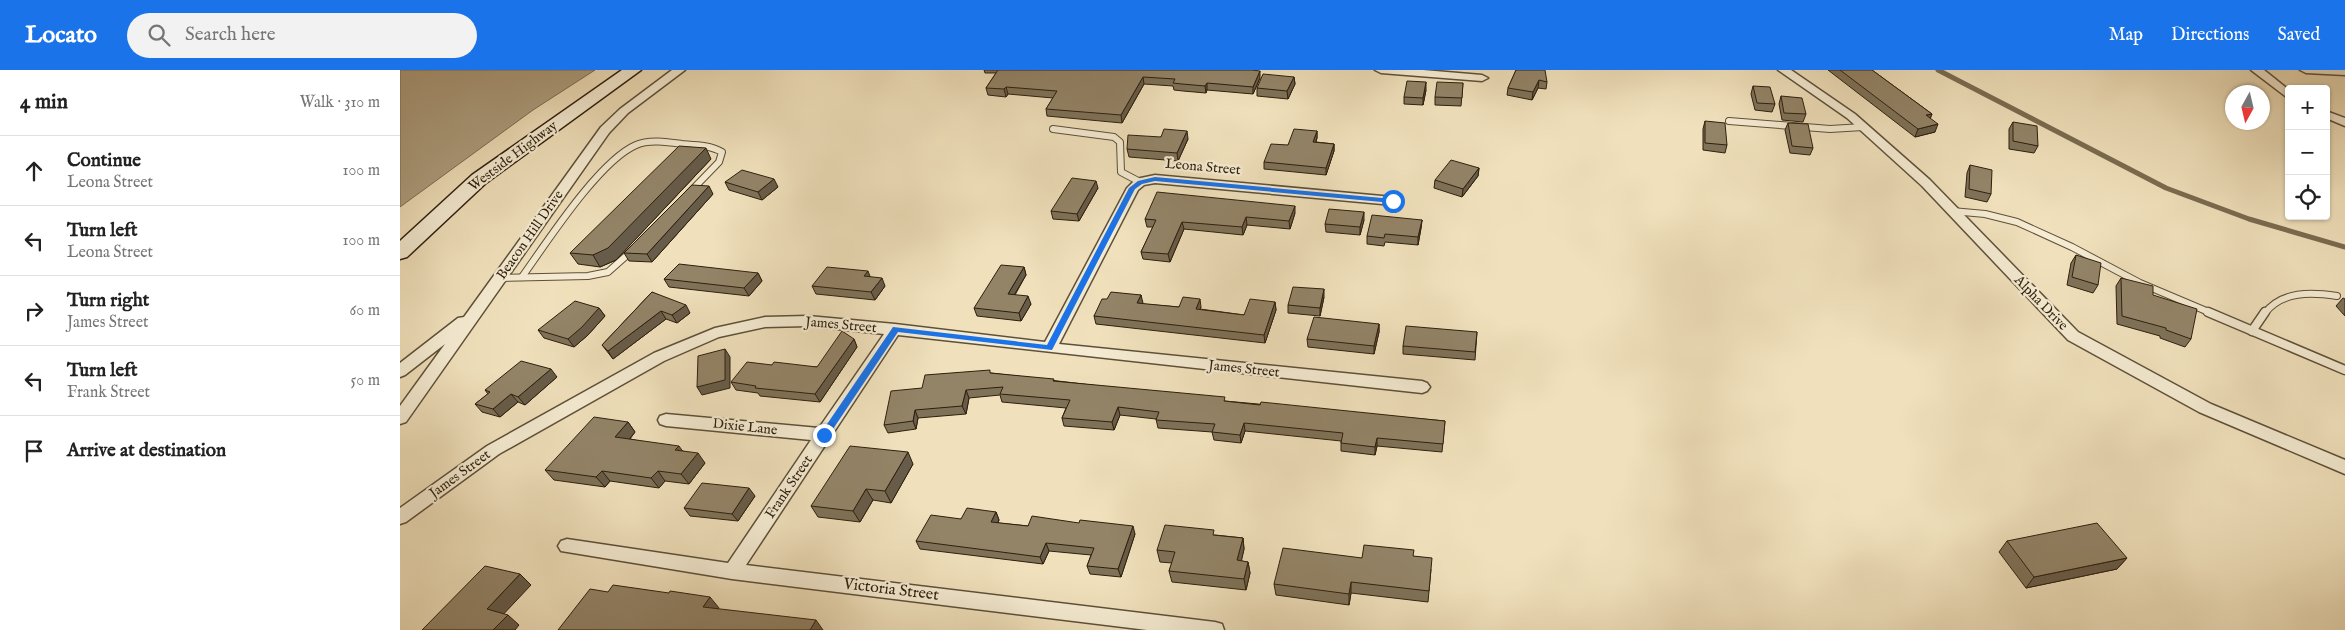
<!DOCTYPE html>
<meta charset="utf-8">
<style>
:root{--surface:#fff;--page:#f2f2f2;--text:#222;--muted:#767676;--line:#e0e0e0;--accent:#1a73e8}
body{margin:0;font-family:"IM FELL English",serif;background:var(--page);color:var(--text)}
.controls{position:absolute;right:15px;top:15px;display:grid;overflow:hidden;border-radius:5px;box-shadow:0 1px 4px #0004}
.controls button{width:45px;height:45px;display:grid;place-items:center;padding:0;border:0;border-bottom:1px solid var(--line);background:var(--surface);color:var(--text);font:25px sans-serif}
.compass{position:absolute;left:1825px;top:15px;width:45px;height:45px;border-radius:50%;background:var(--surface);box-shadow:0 1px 4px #0004;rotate:188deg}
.stop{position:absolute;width:15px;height:15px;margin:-11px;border:4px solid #1a73e8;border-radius:50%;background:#fff}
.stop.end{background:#1a73e8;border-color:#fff;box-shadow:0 1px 5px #0008}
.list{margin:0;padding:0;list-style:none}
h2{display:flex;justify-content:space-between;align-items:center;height:65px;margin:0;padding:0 20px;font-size:21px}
h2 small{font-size:16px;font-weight:400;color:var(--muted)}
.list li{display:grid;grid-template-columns:32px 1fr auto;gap:15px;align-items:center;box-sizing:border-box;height:70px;padding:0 20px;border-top:1px solid var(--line)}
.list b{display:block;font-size:19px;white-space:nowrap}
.list p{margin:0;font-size:16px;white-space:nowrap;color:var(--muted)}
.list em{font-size:16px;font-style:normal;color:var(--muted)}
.icon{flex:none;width:28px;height:28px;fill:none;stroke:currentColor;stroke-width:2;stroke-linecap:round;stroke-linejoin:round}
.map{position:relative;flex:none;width:1945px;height:560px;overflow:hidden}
header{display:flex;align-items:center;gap:30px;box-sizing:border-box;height:70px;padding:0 25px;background:var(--accent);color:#fff}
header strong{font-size:24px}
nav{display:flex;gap:28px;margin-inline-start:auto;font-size:18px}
.search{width:350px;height:45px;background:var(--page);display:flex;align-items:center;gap:12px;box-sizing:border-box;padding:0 18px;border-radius:28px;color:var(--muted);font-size:19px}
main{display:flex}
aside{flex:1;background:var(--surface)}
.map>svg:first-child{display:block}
</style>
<header>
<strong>Locato</strong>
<div class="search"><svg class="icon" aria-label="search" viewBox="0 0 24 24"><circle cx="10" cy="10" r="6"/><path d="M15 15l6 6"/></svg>Search here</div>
<nav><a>Map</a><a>Directions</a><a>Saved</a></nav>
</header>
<main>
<aside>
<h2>4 min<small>Walk · 310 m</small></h2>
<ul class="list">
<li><svg class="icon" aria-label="ahead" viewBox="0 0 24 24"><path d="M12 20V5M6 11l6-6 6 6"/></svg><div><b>Continue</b><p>Leona Street</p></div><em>100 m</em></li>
<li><svg class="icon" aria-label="left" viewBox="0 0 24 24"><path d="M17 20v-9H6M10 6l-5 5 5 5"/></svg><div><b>Turn left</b><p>Leona Street</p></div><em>100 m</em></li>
<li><svg class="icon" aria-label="right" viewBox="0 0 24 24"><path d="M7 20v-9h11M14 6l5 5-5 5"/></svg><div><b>Turn right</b><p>James Street</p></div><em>60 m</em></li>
<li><svg class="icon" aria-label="left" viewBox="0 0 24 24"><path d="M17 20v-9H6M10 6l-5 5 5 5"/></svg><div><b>Turn left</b><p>Frank Street</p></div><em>50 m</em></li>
<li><svg class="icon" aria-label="arrive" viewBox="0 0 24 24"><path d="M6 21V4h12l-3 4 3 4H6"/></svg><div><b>Arrive at destination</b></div></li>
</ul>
</aside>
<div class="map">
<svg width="1945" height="560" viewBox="0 0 1945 560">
<rect width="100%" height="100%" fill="#f0e1bc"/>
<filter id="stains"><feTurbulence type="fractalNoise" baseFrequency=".004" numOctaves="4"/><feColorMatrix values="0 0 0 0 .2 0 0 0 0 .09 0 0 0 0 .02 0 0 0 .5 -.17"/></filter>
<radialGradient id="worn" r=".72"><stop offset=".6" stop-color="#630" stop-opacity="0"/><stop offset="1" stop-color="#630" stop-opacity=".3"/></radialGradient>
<path fill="#ae9f80" stroke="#7b6c52" d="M0,0H195L133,40L0,137Z"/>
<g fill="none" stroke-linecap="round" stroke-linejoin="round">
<path stroke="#7b6c52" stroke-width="5" d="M1538,0L1766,118L1849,149L1945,177"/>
<g stroke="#5e5039" stroke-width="8">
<g id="service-far1">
<path d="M1329,51L1430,59L1463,57"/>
<path d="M653,59L714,67L720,72L721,102L740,112"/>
<path d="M1552,141L1585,144L1617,152L1672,177L1740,213L1811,243"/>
<path d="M122,207C147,172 199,91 236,75C249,69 268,72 282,74C295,75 310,75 322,82L319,92L289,123"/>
<path d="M100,208L188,206L208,202L234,179"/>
<path d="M1865,243C1882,221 1911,222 1937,226"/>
</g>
</g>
<g stroke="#5e5039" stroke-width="11">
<g id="service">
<path d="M1808,242L1945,300"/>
<path d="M1852,261L1865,242"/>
</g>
</g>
<g stroke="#5e5039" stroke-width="3">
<g id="minor">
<path d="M272,0H285L228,43L209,63L6,352L0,354V336L45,274L5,305L0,307V293L58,248L64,247L201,57L220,39Z"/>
<path d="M975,0H1023L1082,5L1088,8L1082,11L981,3Z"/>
<path d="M1378,0H1391L1455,44L1530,110L1678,262L1811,334L1945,390V404L1799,342L1668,270L1522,116L1447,48Z"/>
<path d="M1851,0H1864L1889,20V29Z"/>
<path d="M1900,0H1945V5L1906,3Z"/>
<path d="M1926,41L1945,48V56L1926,48Z"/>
<path d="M755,105L993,127L999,131L993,135L755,113L744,115L738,120L659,274L1022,311L1027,313L1030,317L1027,321L1022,323L498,265L346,495L815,552L822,554L824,560H747L332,509L161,481L158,476L161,471L167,469L328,493L411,370L266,356L260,354L258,350L260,346L266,344L419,358L484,264L408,256L365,257L319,267L264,291L99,384L6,452L0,454V438L87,376L254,283L315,258L365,247L408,246L495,254L645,272L727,118L736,109Z"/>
</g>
</g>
<g stroke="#2e1f0d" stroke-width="3">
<path id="secondary" d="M222,0H241L86,113L7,187L0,189V171L72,105Z"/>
</g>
<use href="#service-far1" stroke="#f5ecd3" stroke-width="6"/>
<use href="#service" stroke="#f5ecd3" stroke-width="8"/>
<use href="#minor" fill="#f5ecd3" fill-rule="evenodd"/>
<use href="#secondary" fill="#f5ecd3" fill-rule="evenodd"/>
</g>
<g fill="#7e7259" stroke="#2e1f0d">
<path d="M584,0H852L860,8L853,24L807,20L806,23L783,21L774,20L773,16L744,14L722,53L647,46L646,39L653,28L608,24L606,27L588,25L586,18L596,3H585Z"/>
<path d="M1116,0L1147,12L1146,19L1138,18L1132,30L1107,25L1108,18Z"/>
<path d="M1428,0H1472L1532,44L1530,48L1535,62L1515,67Z"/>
<path d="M894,7L895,14L888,29L857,26V18Z"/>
<path d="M1063,13L1061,36L1035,35V27Z"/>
<path d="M1353,16L1375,34L1372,42L1355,40L1351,24Z"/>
<path d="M1026,20L1023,35L1004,34V27Z"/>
<path d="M1381,26L1406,44L1403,52L1382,50L1379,34Z"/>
<path d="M1305,51L1327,75L1325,83L1303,80V59Z"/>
<path d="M1613,52L1638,76L1634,83L1609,79V59Z"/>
<path d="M1388,53L1413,78L1410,85L1390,83L1385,60Z"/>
<path d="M917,61V68L916,72L934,74V81L926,105L864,99V92L888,75Z"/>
<path d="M761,67L788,69L778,91L729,87L727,79Z"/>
<path d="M311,89L216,190L200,197L178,194L170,183Z"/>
<path d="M1570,95L1591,124L1587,132L1565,127L1567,103Z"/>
<path d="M1079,98L1078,106L1062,127L1034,118L1035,110Z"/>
<path d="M325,112L378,117L362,130L329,120Z"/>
<path d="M698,118L679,151L653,149L651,141Z"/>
<path d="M313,124L252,192L229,191L224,183Z"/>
<path d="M895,143L890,159L847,155L843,165L784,159L770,192L743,189L741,182L753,157H747L745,149Z"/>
<path d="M964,150L960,165L926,162L925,154Z"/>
<path d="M1022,150L1021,158L1018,175L985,172L984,176L967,174V166Z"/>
<path d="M1676,185L1698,215L1693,223L1667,215L1671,193Z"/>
<path d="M624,197L626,205L615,225L631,234L621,251L577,246L574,238Z"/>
<path d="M358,203L362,211L349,226L269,217L264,209Z"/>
<path d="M1721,208L1753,225L1791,269L1785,277L1760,268V266L1717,254L1716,216Z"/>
<path d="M412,216H485L475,230L416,224Z"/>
<path d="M252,222L290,243L277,253L266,249L213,289L202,275Z"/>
<path d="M741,225L742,234L779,237H801L800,239L844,245L875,232L876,240L865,273L696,254L694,246L707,229Z"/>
<path d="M924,227L920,246L888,243V235Z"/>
<path d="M1943,228L1945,229V246L1936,236Z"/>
<path d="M199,238L205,246L188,265L174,277L144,268L138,260Z"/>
<path d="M979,254V262L974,284L908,277L907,269Z"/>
<path d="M1077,262L1075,290L1003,284V276Z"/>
<path d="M454,269L457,277L420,332L360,326L358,323L336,320L331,312L372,295L417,297Z"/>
<path d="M591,303L825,331L1045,351L1042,382L977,376L975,385L941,381V371L845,361L841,373L814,370L812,362L758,358L756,349L720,345L714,360L664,356L662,348L666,338L602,332L600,325L569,328L566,344L518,348L516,359L488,363L484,355L522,318Z"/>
<path d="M157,307L125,335L118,332L100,347L82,342L75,334L88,324L85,320Z"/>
<path d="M228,352L235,362L230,369L283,381L305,393L289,414L265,411L259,418L210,411L205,417L154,410L145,400Z"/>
<path d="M513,394L491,433L473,430L460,452L418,447L411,436Z"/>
<path d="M355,426L338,451L290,446L284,438Z"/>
<path d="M596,442L599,450L598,453L628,456L735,464L721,507L690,504L687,496L691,485L649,481L643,494L520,479L516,471L561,449Z"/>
<path d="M815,465L843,468L844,479L841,491L848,492L850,503L846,520L772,512L769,501L772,493L760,492L757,480Z"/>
<path d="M1607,471L1727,488L1717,499L1626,518L1599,482Z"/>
<path d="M1013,486L1031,499L1028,532L951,523L949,535L876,525L874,514L962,488Z"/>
</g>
<g fill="#675c49" stroke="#2e1f0d">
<path d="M860,1V8L853,24V17Z"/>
<path d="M743,7L744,14L722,53L721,45Z"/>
<path d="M894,7L895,14L888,29L887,21Z"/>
<path d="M1139,10L1138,18L1132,30L1133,22Z"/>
<path d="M1026,12V20L1023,35V28Z"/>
<path d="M807,13V20L806,23L805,16Z"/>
<path d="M606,17L608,24L606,27L604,19Z"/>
<path d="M1532,44L1529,52L1526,45Z"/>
<path d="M1538,54L1535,62L1515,67L1518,59Z"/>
<path d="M787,61L788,69L778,91L777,83Z"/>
<path d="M917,61V68L913,79V72Z"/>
<path d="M934,74V81L926,105V98Z"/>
<path d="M306,78L311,89L216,190L200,197L193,185Z"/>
<path d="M1079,98L1078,106L1062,127L1063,119Z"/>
<path d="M374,109L378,117L362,130L358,122Z"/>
<path d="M696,111L698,118L679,151L677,144Z"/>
<path d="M309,116L313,124L252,192L247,184Z"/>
<path d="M895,136V143L890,159L889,151Z"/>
<path d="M964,142V150L960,165V157Z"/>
<path d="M846,147L847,155L843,165L842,157Z"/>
<path d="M1022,150L1021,158L1018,175V167Z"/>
<path d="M782,152L784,159L770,192L768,184Z"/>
<path d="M624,197L626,205L610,232L608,224Z"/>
<path d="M468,201L471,209L464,206Z"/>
<path d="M358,203L362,211L349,226L344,218Z"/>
<path d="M482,208L485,216L475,230L471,222Z"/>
<path d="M924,219V227L920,246V238Z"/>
<path d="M741,225L743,233L739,242L737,233Z"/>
<path d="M628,226L631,234L621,251L619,243Z"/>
<path d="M800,229L801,237L797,247L796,239Z"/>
<path d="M875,232L876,240L865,273L864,265Z"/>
<path d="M286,235L290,243L277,253L272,245Z"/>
<path d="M199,238L205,246L188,265L174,277L168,269Z"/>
<path d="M261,241L266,249L213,289L208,281Z"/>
<path d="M979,254V262L974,284V276Z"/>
<path d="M454,269L457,277L420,332L415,324Z"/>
<path d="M325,279L330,287V318L302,325L297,317Z"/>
<path d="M151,299L157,307L125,335L118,327Z"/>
<path d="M566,320L569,328L566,344L562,336Z"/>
<path d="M111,324L118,332L100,347L93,339Z"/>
<path d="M718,337L720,345L714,360L712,352Z"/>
<path d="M515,340L518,348L516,359L513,351Z"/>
<path d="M228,352L235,362L223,377L215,367Z"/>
<path d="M844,353L845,361L841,373L840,365Z"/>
<path d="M977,368V376L975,385V377Z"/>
<path d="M279,376L286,386L275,380Z"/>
<path d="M508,382L513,394L491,433L485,421Z"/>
<path d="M298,383L305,393L289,414L281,404Z"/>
<path d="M202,401L210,411L205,417L196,407Z"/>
<path d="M258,401L265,411L259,418L251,408Z"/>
<path d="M349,418L355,426L338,451L332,444Z"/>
<path d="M466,419L473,430L460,452L453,441Z"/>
<path d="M596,442L599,450L594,459L591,452Z"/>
<path d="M733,456L735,464L721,507L718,499Z"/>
<path d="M843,468L844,479L839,502L837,490Z"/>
<path d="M646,473L649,481L643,494L640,487Z"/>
<path d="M1727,488L1717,499L1626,518L1634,507Z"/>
<path d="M848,492L850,503L846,520L844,509Z"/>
<path d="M120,504L131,515L98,550L87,539Z"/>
<path d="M951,512V523L949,535V524Z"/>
<path d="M310,527L319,538L312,548L303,537Z"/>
<path d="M108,545L119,555L115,560H93Z"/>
<path d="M416,550L423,560H410Z"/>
</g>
<g fill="#938468" stroke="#2e1f0d">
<path d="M598,0H852L860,1L853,17L807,13L805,16L782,14L773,13L775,9L743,7L721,45L646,39L657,21L606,17L604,19L586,18Z"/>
<path d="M1116,0H1145L1147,12L1139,10L1133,22L1108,18Z"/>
<path d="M1440,0H1472L1532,44L1526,45L1538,54L1518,59Z"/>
<path d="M863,4L894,7L887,21L857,18Z"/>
<path d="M1007,11L1026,12L1023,28L1004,27Z"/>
<path d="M1037,12L1063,13L1062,28L1035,27Z"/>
<path d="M1353,16L1370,17L1375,34L1357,33Z"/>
<path d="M1381,26L1402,28L1406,44L1384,43Z"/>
<path d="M1305,51L1325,53L1327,75L1305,73Z"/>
<path d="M1613,52L1637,56L1638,76L1613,71Z"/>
<path d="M1388,53L1408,54L1413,78L1392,76Z"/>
<path d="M764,59L787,61L777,83L727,79L728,65L761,67Z"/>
<path d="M894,59L917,61L913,72L934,74L926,98L864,92L871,74L888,75Z"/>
<path d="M279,76L306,78L208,178L193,185L170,183Z"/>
<path d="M1051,90L1079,98L1063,119L1035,110Z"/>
<path d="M1570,95L1592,100L1591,124L1569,119Z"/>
<path d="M342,100L374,109L358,122L325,112Z"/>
<path d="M672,108L696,111L677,144L651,141Z"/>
<path d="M292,115L309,116L247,184L224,183Z"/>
<path d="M757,122L895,136L889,151L846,147L842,157L782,152L768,184L741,182L756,150L745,149Z"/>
<path d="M929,139L964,142L960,157L925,154Z"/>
<path d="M972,145L1022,150L1018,167L985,164L984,168L967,166Z"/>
<path d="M1676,185L1701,193L1698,215L1672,207Z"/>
<path d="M279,194L358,203L344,218L264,209Z"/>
<path d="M601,195L624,197L608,224L628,226L619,243L574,238Z"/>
<path d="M427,197L468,201L464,206L482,208L471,222L412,216Z"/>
<path d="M1721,208L1753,216V225L1797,239L1791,269L1766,260V258L1722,246Z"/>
<path d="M893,217L924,219L920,238L888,235Z"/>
<path d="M252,222L286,235L272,245L261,241L208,281L202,275Z"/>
<path d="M711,222L741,225L737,233L779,237L783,227L800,229L796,239L844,245L850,229L875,232L864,265L694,246L702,229H707Z"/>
<path d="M175,231L199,238L182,257L168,269L138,260Z"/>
<path d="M914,247L979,254L974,276L907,269Z"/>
<path d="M1006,256L1077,262L1075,282L1003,276Z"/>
<path d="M442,261L454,269L415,324L355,318L356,316L331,312L347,292L372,295L374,292L417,297Z"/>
<path d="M325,279V310L297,317L298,286Z"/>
<path d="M121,291L151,299L118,327L111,324L93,339L75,334L90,322L85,320Z"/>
<path d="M590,300V303L654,309L653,311L825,327L824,331L860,335L861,332L1045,351L1043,374L977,368L975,377L941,373L943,363L844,353L840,365L812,362L815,354L756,350L759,342L718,337L712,352L662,348L670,330L600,324L603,317L566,320L562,336L515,340L513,351L484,355L491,321L522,318L525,305Z"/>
<path d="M194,347L228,352L215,367L279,376L275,380L298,383L281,404L258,401L251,408L202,401L196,407L145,400Z"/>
<path d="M450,376L508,382L485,421L466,419L453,441L411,436Z"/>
<path d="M302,413L349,418L332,444L284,438Z"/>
<path d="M567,438L596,442L591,452L628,456L632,446L679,453L680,450L733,456L718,499L687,496L694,478L646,473L640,487L516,471L531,445L561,449Z"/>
<path d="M1697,453L1727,488L1634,507L1607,471Z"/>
<path d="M765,455L814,460L813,465L843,468L837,490L848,492L844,509L769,501L775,482L757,480Z"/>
<path d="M964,475L1014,480L1013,486L1032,488L1029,521L951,512L949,524L874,514L883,478L962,488Z"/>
<path d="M85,496L120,504L87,539L108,545L93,560H22Z"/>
<path d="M213,515L269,523L270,521L310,527L303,537L416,550L410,560H158L190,519L208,522Z"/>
</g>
<path fill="#1a73e8" d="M755,107L993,129L997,131L993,133L755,111L742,114L735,119L652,280L498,262L427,368H421V363L493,257L647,275L729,118L738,111Z"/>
<g text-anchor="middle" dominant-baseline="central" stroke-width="4.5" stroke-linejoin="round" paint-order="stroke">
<g font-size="14" fill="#2e1f0d" stroke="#f5ecd3">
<text transform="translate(113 86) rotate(-37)">Westside Highway</text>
<text transform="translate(803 97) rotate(5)">Leona Street</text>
<text transform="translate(130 165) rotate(-55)">Beacon Hill Drive</text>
<text transform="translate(1641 233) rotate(46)">Alpha Drive</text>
<text transform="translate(441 255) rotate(5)">James Street</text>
<text transform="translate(844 299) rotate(6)">James Street</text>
<text transform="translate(345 357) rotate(6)">Dixie Lane</text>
<text transform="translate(60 404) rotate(-36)">James Street</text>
<text transform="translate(389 417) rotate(-56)">Frank Street</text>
</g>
<g font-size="16" fill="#2e1f0d" stroke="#f5ecd3">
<text transform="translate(491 520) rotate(7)">Victoria Street</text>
</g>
</g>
<rect width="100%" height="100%" filter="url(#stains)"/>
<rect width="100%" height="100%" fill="url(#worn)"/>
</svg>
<div class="controls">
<button>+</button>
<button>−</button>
<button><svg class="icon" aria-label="locate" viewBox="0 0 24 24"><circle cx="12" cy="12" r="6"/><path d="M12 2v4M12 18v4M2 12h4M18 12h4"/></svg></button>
</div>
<svg class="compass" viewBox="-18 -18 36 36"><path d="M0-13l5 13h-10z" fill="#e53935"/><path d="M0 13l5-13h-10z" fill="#767676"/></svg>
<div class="stop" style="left:993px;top:131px"></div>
<div class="stop end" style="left:424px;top:365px"></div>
</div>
</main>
